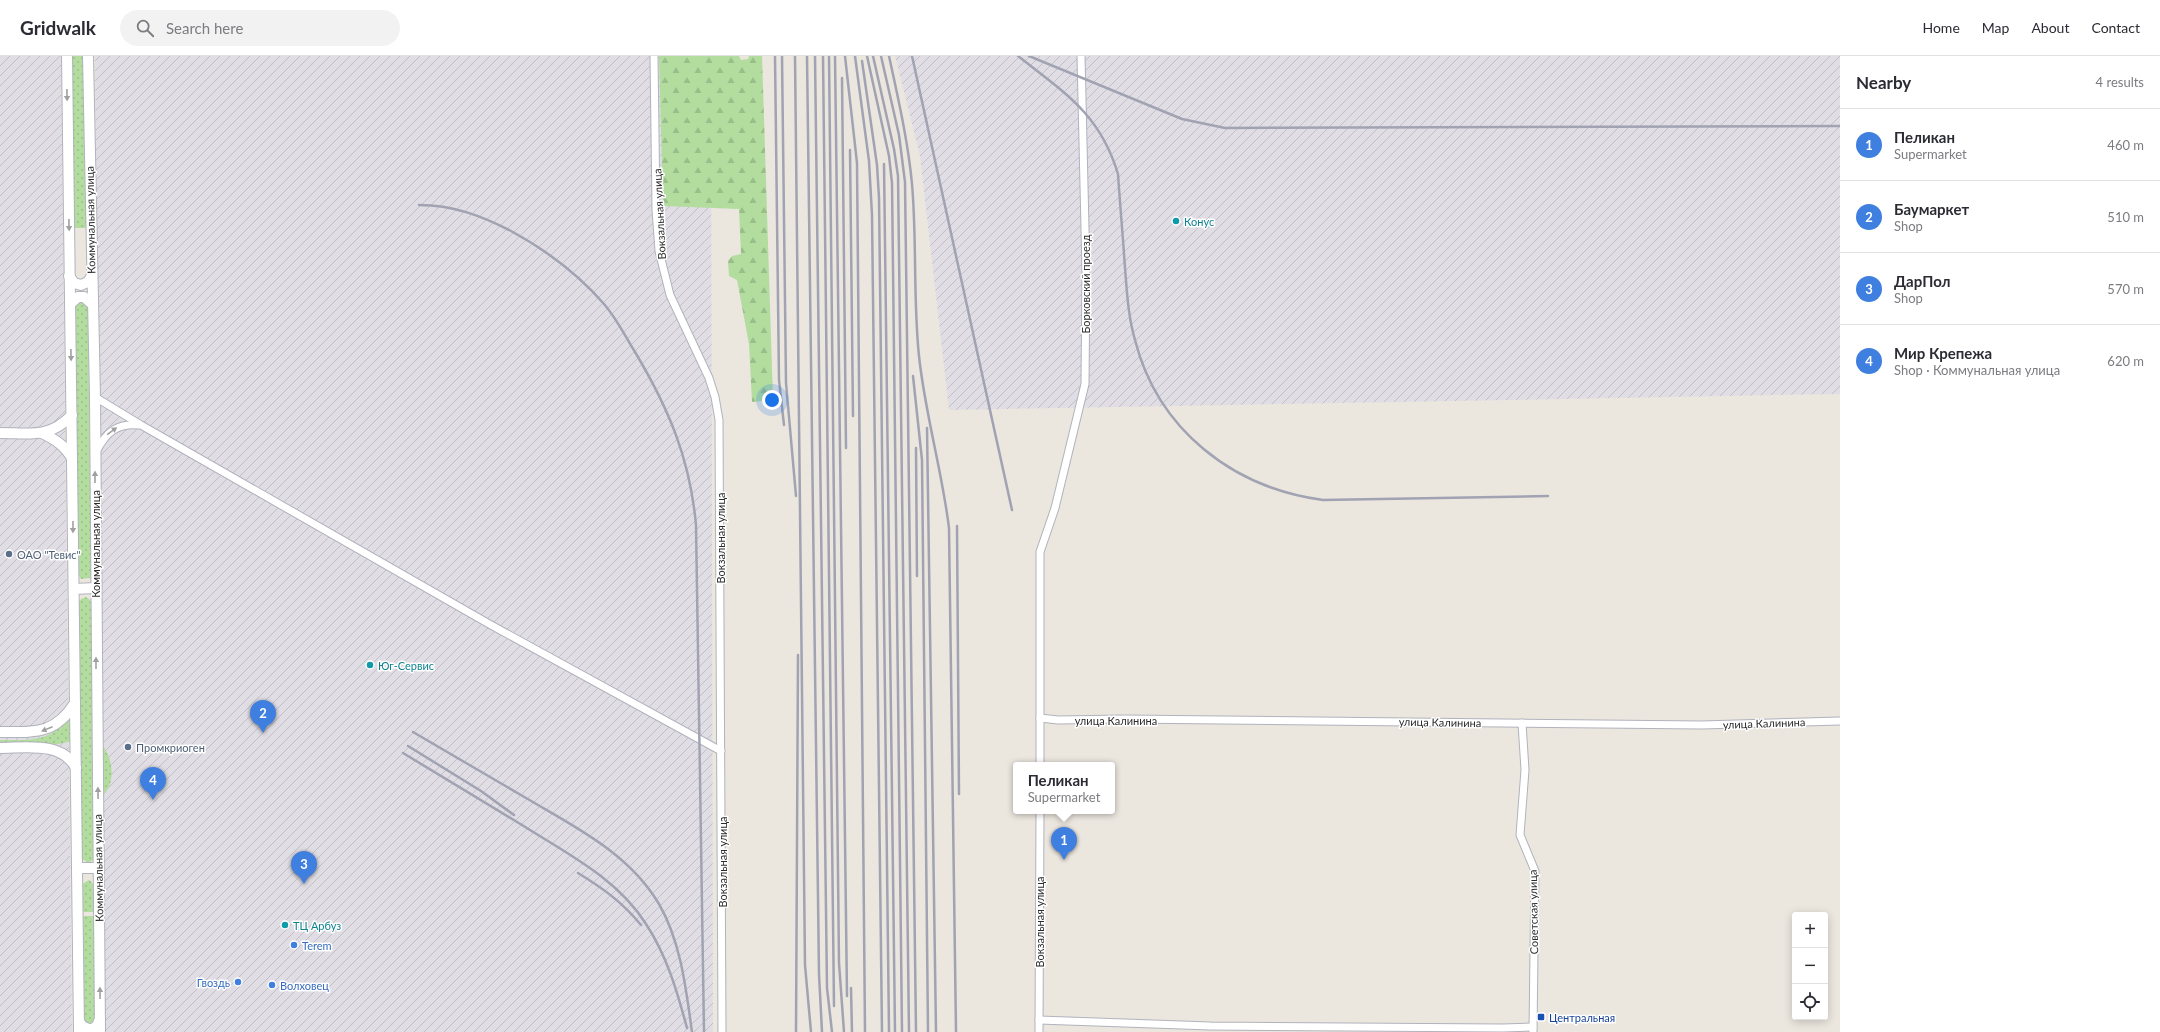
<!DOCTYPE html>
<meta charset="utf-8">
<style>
:root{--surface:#fff;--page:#f2f2f3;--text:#2b2b33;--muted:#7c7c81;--line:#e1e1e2;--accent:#4c63eb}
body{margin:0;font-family:Lato,sans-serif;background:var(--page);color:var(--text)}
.controls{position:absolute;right:12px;bottom:12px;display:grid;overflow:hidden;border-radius:4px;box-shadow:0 2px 10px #0003}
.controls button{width:36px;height:36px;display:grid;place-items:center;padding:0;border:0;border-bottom:1px solid var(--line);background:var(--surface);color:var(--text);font:20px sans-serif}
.you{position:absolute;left:772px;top:344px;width:14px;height:14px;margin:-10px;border:3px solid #fff;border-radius:50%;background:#1a73e8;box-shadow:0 0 0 6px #1a73e833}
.badge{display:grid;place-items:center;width:26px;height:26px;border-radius:50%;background:var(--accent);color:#fff;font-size:13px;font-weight:700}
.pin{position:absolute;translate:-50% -33px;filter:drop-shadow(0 1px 2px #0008)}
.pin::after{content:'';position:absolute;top:21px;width:14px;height:12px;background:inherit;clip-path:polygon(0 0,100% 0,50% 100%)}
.popup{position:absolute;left:1013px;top:706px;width:102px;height:52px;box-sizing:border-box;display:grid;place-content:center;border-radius:4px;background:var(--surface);filter:drop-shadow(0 1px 3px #0005);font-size:13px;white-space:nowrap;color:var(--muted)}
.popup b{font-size:15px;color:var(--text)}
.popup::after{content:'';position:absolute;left:50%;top:100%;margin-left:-8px;border:8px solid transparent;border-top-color:var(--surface)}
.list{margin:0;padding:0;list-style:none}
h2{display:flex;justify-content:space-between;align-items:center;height:52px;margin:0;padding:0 16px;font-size:17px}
h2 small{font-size:13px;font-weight:400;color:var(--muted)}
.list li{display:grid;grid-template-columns:26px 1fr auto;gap:12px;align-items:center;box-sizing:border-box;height:72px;padding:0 16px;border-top:1px solid var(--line)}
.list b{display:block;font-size:15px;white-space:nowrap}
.list p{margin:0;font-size:13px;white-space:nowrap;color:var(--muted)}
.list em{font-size:13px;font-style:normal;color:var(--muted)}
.icon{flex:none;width:22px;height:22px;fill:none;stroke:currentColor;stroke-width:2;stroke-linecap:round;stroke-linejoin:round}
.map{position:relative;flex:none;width:1840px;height:976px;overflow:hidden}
header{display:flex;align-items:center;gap:24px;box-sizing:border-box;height:56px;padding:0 20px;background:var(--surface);border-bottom:1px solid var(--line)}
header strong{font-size:19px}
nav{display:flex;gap:22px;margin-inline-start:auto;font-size:14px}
.search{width:280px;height:36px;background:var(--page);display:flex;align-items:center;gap:10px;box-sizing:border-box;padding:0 14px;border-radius:22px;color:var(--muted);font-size:15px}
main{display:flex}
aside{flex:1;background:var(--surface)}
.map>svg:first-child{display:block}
</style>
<header>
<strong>Gridwalk</strong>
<div class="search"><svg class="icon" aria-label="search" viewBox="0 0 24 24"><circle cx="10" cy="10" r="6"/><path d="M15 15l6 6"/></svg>Search here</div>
<nav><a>Home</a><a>Map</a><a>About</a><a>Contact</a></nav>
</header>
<main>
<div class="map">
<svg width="1840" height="976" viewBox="0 0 1840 976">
<defs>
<pattern id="industrial-furrows" width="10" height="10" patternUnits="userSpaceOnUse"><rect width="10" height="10" fill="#e0dee4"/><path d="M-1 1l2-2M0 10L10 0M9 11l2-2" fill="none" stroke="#c0bfc4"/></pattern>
<pattern id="grass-dots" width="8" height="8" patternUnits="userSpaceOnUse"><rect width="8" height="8" fill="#b2dd9f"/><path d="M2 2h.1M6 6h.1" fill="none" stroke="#99be89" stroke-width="1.8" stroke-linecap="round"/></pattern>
<pattern id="forest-firs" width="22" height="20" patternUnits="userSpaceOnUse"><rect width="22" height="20" fill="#b2dd9f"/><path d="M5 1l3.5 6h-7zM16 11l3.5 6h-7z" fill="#99be89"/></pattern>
</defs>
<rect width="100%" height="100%" fill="#ebe6de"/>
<g fill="url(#industrial-furrows)">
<path d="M0,0H61L72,976H0Z"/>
<path d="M95,0H711L713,976H103Z"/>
<path d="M895,0H1840V338L949,354L920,100Z"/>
</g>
<g fill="url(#grass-dots)">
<path d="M71,0H85L86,172H73Z"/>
<path d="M82,245L88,251L91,518L90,522L81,523L78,518L74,248Z"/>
<path d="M86,541L90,544L92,550L94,803L89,807L82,803L78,548L81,543Z"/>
<path d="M71,662L72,685L54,689L0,690V684C32,684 48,686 71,662Z"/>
<path d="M103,690C113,703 116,727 103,739Z"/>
<path d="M89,824C98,829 95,846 95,856H81L82,828Z"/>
<path d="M81,860H95L96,964L93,970L83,967Z"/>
</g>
<path fill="url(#forest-firs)" d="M659,0H739L741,4L748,3L749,0H762L773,344L752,346L749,288L737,224L729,220L728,205L732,200L741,198L739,153L663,150Z"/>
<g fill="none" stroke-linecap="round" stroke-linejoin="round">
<g stroke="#b1b3bd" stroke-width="9">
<g id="street">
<path d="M654,0L656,154L659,195L670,239L709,322L715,341L719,364L722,976"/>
<path d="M95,341L141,369L491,569L721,695"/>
<path d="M96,396C106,376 117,367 139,369"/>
<path d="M1040,662L1058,664L1124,663L1702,669L1840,665"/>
<path d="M1522,667L1525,714L1520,779L1535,815L1533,976"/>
<path d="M1040,709V496L1055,452L1085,328L1086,216L1081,0"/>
<path d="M1039,964L1210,970L1503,972L1533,971"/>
<path d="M1039,976L1040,755"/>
</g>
</g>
<g stroke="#b1b3bd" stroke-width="12">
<g id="secondary">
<path d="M67,0L79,976"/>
<path d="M88,0L95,341L100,976"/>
<path d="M69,220L74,227L81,229L88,226L91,221"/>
<path d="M70,248L78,241H84L92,248"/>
<path d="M0,377C30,377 49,383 72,359"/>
<path d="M42,377C56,384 64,389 72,402"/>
<path d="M74,533L96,532"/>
<path d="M0,676C34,676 55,679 75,647"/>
<path d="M0,692C25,692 62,685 76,712"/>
<path d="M77,812H98"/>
<path d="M79,965L82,970L91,974L97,970L100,963"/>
</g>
</g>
<use href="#street" stroke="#fff" stroke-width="7"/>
<use href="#secondary" stroke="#fff" stroke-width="10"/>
<g stroke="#a1a3b3" stroke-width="2.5">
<path d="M775,0L779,324L784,369"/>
<path d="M782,0L786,327L796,440"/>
<path d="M795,0L805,909L811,976"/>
<path d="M807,0L819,918L822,976"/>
<path d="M815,0L827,932L832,976"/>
<path d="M823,0L834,950"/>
<path d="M829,0L839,907L844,976"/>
<path d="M835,0L847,940"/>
<path d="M845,0L857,107L865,976"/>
<path d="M855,0L869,105L872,159L882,976"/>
<path d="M867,0L889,100L892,127L902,976"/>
<path d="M873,0L894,93L898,120L909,976"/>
<path d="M881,0L899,79L905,126L916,976"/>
<path d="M889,0C898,42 908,85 912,128C917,185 913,243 919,300C925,358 942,414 949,472L956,976"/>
<path d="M912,0L1012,454"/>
<path d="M1018,0C1065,37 1100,58 1118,118C1120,149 1123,181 1125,212C1127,236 1128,260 1135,284C1158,374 1233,432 1323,444L1548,440"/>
<path d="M1029,0L1182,63L1225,72L1840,70"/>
<path d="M862,5L877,109L879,142L889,976"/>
<path d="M842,22L846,392"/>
<path d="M850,94L853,360"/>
<path d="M884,108L895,976"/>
<path d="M419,149C453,149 482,160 511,175C546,194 578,218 604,248C617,263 625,280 635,296C669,353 690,403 696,469L704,976"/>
<path d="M913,320L922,404L928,976"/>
<path d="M927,372L936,976"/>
<path d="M916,392L917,520"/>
<path d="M957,470L959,738"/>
<path d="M413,676C451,698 488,720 526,742C575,771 629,797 659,848C681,886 686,933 692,976"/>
<path d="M408,690L481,735L514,759"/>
<path d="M403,697C442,721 482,745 522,769C566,797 617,822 646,868C667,900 677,935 687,972"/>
<path d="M578,817C604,833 622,846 641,869"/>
<path d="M851,932L852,976"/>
<path d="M796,976L798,599"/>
</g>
</g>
<defs><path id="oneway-solid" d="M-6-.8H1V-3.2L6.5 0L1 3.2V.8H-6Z"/></defs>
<g fill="#a0a0a0">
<use href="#oneway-solid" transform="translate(67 39) rotate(89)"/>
<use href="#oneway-solid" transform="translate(69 169) rotate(89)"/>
<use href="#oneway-solid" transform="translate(71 299) rotate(89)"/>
<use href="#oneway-solid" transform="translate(112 375) rotate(-36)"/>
<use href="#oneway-solid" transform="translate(95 421) rotate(-90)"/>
<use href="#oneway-solid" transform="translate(73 471) rotate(90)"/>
<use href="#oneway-solid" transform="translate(96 607) rotate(-90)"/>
<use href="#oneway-solid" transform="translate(47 673) rotate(158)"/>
<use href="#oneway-solid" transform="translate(98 737) rotate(-91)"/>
<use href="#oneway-solid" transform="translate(100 937) rotate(-91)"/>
</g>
<g fill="#0f9aa8" stroke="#fff" stroke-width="1.5">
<circle cx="1176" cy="165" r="4"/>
<circle cx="370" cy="609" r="4"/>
<circle cx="285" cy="869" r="4"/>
</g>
<g fill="#5c6f8a" stroke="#fff" stroke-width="1.5">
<circle cx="9" cy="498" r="4"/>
<circle cx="128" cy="691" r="4"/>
</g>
<g fill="#3f7fe0" stroke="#fff" stroke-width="1.5">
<circle cx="294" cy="889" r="4"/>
<circle cx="238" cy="926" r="4"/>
<circle cx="272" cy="929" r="4"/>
</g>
<rect fill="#1a4fb4" stroke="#fff" stroke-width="1.5" x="1537" y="957" width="8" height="8" rx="2"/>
<g text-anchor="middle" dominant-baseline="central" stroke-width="3" stroke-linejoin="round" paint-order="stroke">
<g font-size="11" fill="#2b2b2b" stroke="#fff">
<text transform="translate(659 158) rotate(-93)">Вокзальная улица</text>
<text transform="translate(90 164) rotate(-91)">Коммунальная улица</text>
<text transform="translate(1085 228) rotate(-90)">Борковский проезд</text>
<text transform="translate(720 482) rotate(-90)">Вокзальная улица</text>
<text transform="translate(95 488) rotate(-90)">Коммунальная улица</text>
<text x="1116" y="664">улица Калинина</text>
<text transform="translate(1440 666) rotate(1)">улица Калинина</text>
<text transform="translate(1764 667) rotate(-2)">улица Калинина</text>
<text transform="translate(722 806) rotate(-90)">Вокзальная улица</text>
<text transform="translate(98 812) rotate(-91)">Коммунальная улица</text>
<text transform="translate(1533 856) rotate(-91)">Советская улица</text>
<text transform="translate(1039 866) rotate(-90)">Вокзальная улица</text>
</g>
<g font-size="11" fill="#0d838f" stroke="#fff" text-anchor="start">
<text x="1184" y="165">Конус</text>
<text x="378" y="609">Юг-Сервис</text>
<text x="293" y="869">ТЦ Арбуз</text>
</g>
<g font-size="11" fill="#4e5e75" stroke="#fff" text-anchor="start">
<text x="17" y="498">ОАО "Тевис"</text>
<text x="136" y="691">Промкриоген</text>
</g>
<g font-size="11" fill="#366cbe" stroke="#fff" text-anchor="start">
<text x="302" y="889">Terem</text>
<text x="230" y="926" text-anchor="end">Гвоздь</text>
<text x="280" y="929">Волховец</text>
</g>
<g font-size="11" fill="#164399" stroke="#fff" text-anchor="start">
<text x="1549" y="961">Центральная</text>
</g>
</g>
</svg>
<div class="controls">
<button>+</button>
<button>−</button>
<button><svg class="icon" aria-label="locate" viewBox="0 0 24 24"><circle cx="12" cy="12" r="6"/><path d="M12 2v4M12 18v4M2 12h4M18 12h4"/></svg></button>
</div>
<div class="you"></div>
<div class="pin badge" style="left:1064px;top:804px;background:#3f7fe0">1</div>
<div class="popup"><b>Пеликан</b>Supermarket</div>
<div class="pin badge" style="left:263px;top:677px;background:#3f7fe0">2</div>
<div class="pin badge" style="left:304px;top:828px;background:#3f7fe0">3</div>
<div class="pin badge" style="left:153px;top:744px;background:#3f7fe0">4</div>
</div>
<aside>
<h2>Nearby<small>4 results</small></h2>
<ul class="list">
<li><span class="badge" style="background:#3f7fe0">1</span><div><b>Пеликан</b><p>Supermarket</p></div><em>460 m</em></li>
<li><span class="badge" style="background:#3f7fe0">2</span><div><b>Баумаркет</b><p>Shop</p></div><em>510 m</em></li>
<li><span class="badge" style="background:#3f7fe0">3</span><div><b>ДарПол</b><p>Shop</p></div><em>570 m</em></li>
<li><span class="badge" style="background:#3f7fe0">4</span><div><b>Мир Крепежа</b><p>Shop · Коммунальная улица</p></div><em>620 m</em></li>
</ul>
</aside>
</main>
